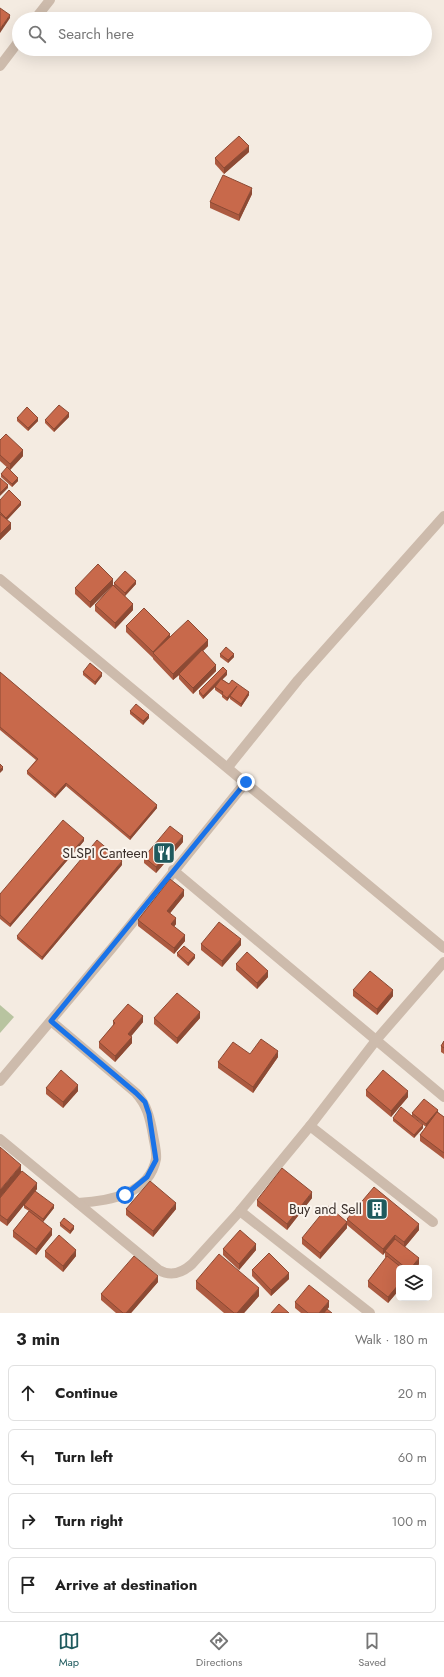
<!DOCTYPE html>
<meta charset="utf-8">
<style>
:root{--surface:#fff;--page:#f6f6f6;--text:#222;--muted:#767676;--line:#e0e0e0;--accent:#1f5a5e}
body{margin:0;font-family:Jost,sans-serif;background:var(--page);color:var(--text)}
.controls{position:absolute;right:12px;bottom:12px;display:grid;overflow:hidden;border-radius:6px;box-shadow:0 4px 16px #0002}
.controls button{width:36px;height:36px;display:grid;place-items:center;padding:0;border:0;border-bottom:1px solid var(--line);background:var(--surface);color:var(--text);font:20px sans-serif}
.stop{position:absolute;width:12px;height:12px;margin:-9px;border:3px solid #1a73e8;border-radius:50%;background:#fff}
.stop.end{background:#1a73e8;border-color:#fff;box-shadow:0 1px 4px #0008}
.list{margin:0;padding:0;list-style:none}
h2{display:flex;justify-content:space-between;align-items:center;height:52px;margin:0;padding:0 16px;font-size:17px}
h2 small{font-size:13px;font-weight:400;color:var(--muted)}
.list li{display:grid;grid-template-columns:26px 1fr auto;gap:12px;align-items:center;box-sizing:border-box;height:56px;margin:0 8px 8px;padding:0 8px;border:1px solid var(--line);border-radius:6px}
.list b{display:block;font-size:15px;white-space:nowrap}
.list em{font-size:13px;font-style:normal;color:var(--muted)}
.icon{flex:none;width:22px;height:22px;fill:none;stroke:currentColor;stroke-width:2;stroke-linecap:round;stroke-linejoin:round}
.map{position:relative;flex:none;width:444px;height:1313px;overflow:hidden}
.search{position:absolute;background:var(--surface);box-shadow:0 4px 16px #0002;left:12px;right:12px;top:12px;height:44px;display:flex;align-items:center;gap:10px;box-sizing:border-box;padding:0 14px;border-radius:22px;color:var(--muted);font-size:15px}
.sheet{height:308px;background:var(--surface)}
nav{display:flex;justify-content:space-around;align-items:center;box-sizing:border-box;height:56px;border-top:1px solid var(--line);background:var(--surface);font-size:11px;color:var(--muted)}
nav a{display:grid;justify-items:center;gap:2px}
nav .on{color:var(--accent)}
.map>svg:first-child{display:block}
</style>
<div class="map">
<svg width="444" height="1313" viewBox="0 0 444 1313">
<rect width="100%" height="100%" fill="#f4ebe1"/>
<path fill="#b8c4a0" d="M0,1005L14,1017L0,1033Z"/>
<g fill="none" stroke-linecap="round" stroke-linejoin="round">
<g stroke="#cdbbac" stroke-width="10">
<path d="M35,19L50,0"/>
<path d="M0,66L19,41"/>
<path d="M0,579L444,948"/>
<path d="M228,767L298,680L444,516"/>
<path d="M173,870L444,1097"/>
<path d="M51,1021L136,1093C147,1105 150,1118 153,1135C154,1142 157,1152 156,1159C149,1195 108,1201 78,1203"/>
<path d="M0,1081L112,948L246,782"/>
<path d="M310,1126L433,1222"/>
<path d="M0,1139L159,1270C171,1277 182,1273 192,1264L240,1211"/>
<path d="M370,1313L240,1211L310,1126L377,1039L444,962"/>
</g>
</g>
<g fill="#ac5a40">
<path d="M249,152L224,174L215,164V158Z"/>
<path d="M252,194L239,221L210,208V202Z"/>
<path d="M69,417L54,432L45,423V420Z"/>
<path d="M17,418L38,421L28,431L17,421Z"/>
<path d="M0,440L23,456L10,470L0,461Z"/>
<path d="M1,474L18,481L12,487L1,477Z"/>
<path d="M0,500L21,505L7,520L11,529L0,540Z"/>
<path d="M114,583L136,584L125,596L133,610L115,629L95,611V605L114,585Z"/>
<path d="M113,585L90,608L75,594V588Z"/>
<path d="M126,626L170,636L208,646L203,651L216,671L193,694L179,679V675L173,680L153,659V658L126,632Z"/>
<path d="M220,654L234,657L228,663L220,657Z"/>
<path d="M0,672L157,808L130,840L66,786L55,798L27,774V771L36,760L0,730Z"/>
<path d="M83,672L102,676L95,685L83,675Z"/>
<path d="M227,675L222,679L229,684L249,695L241,707L230,699V697L227,701L222,697V695L215,690V687L217,685L203,699L199,694V691Z"/>
<path d="M130,711L149,718L143,725L130,714Z"/>
<path d="M84,841L10,927L0,919V894Z"/>
<path d="M183,842L156,873L144,863V857Z"/>
<path d="M122,865L42,960L17,939V936Z"/>
<path d="M184,896L170,913L176,924L174,927L185,941L174,954L138,926V920Z"/>
<path d="M201,944L241,945L222,967L201,950Z"/>
<path d="M177,953L195,958L188,966L177,956Z"/>
<path d="M236,964L268,977L257,989L236,970Z"/>
<path d="M353,990L393,996L377,1015L353,996Z"/>
<path d="M154,1018H200L177,1044L154,1024Z"/>
<path d="M113,1021L143,1022L131,1036L132,1043L115,1062L99,1048V1042L113,1026Z"/>
<path d="M444,1041V1054L441,1052V1046Z"/>
<path d="M250,1054L278,1057L253,1093L218,1068V1062Z"/>
<path d="M46,1088L78,1091L63,1108L46,1094Z"/>
<path d="M366,1090L408,1097L391,1117L366,1096Z"/>
<path d="M438,1112L444,1117V1159L420,1141V1135L431,1120L426,1127L412,1116V1113Z"/>
<path d="M393,1118L423,1128L414,1138L393,1121Z"/>
<path d="M21,1172L37,1189L35,1191L54,1208L43,1222L52,1235L36,1255L13,1237V1231L29,1211L24,1208V1205L7,1226L0,1221V1198Z"/>
<path d="M312,1198L287,1230L257,1206V1200Z"/>
<path d="M126,1209H176L153,1237L126,1215Z"/>
<path d="M347,1219L419,1230L405,1247L419,1264L416,1268H399V1290L388,1303L368,1287V1281L386,1258L385,1257V1252L383,1255L347,1225V1228L320,1259L302,1244V1238L347,1221Z"/>
<path d="M60,1223L74,1229L70,1234L60,1226Z"/>
<path d="M223,1249L256,1250L239,1270L223,1255Z"/>
<path d="M45,1251L76,1256L63,1272L45,1257Z"/>
<path d="M252,1270L289,1279L271,1296L252,1276Z"/>
<path d="M196,1281L259,1296L244,1313H224L196,1289Z"/>
<path d="M158,1282L131,1313H116L101,1300V1294Z"/>
<path d="M295,1302L329,1307L324,1313H301L295,1308Z"/>
</g>
<g fill="#8c4a34">
<path d="M10,15V18L0,33V29Z"/>
<path d="M249,146V152L224,174V168Z"/>
<path d="M252,188V194L239,221V215Z"/>
<path d="M69,413V417L54,432V429Z"/>
<path d="M38,418V421L28,431V428Z"/>
<path d="M23,450V456L10,470V464Z"/>
<path d="M18,478V481L12,487V484Z"/>
<path d="M8,485V488L0,496V493Z"/>
<path d="M21,502V505L6,521V518Z"/>
<path d="M11,523V529L0,540V534Z"/>
<path d="M113,579V585L90,608V602Z"/>
<path d="M136,581V584L125,596V593Z"/>
<path d="M133,604V610L115,629V623Z"/>
<path d="M170,634V640L153,653V658V652Z"/>
<path d="M208,640V646L179,674V675L173,680V674Z"/>
<path d="M234,654V657L228,663V660Z"/>
<path d="M216,665V671L193,694V688Z"/>
<path d="M227,671V675L203,699V696Z"/>
<path d="M102,673V676L95,685V682Z"/>
<path d="M237,686L230,696V697L227,701V698Z"/>
<path d="M249,692V695L241,707V704Z"/>
<path d="M149,715V718L143,725V721Z"/>
<path d="M3,767V770L0,773V770Z"/>
<path d="M66,783V786L55,798V795Z"/>
<path d="M157,805V808L130,840V837Z"/>
<path d="M183,836V842L156,873V867Z"/>
<path d="M84,838V841L10,927V924Z"/>
<path d="M122,861V865L42,960V957Z"/>
<path d="M184,890V896L167,917V911Z"/>
<path d="M176,918V924L171,930V924Z"/>
<path d="M185,935V941L174,954V948Z"/>
<path d="M241,939V945L222,967V961Z"/>
<path d="M195,955V958L188,966V963Z"/>
<path d="M268,971V977L257,989V983Z"/>
<path d="M393,990V996L377,1015V1009Z"/>
<path d="M200,1012V1018L177,1044V1038Z"/>
<path d="M143,1016V1022L128,1040V1034Z"/>
<path d="M132,1037V1043L115,1062V1056Z"/>
<path d="M278,1051V1057L253,1093V1087Z"/>
<path d="M78,1085V1091L63,1108V1102Z"/>
<path d="M408,1091V1097L391,1117V1111Z"/>
<path d="M438,1110V1113L426,1127V1124Z"/>
<path d="M423,1125V1128L414,1138V1135Z"/>
<path d="M21,1165V1173L0,1198V1190Z"/>
<path d="M37,1183V1189L7,1226V1220Z"/>
<path d="M312,1192V1198L287,1230V1224Z"/>
<path d="M176,1203V1209L153,1237V1231Z"/>
<path d="M54,1205V1208L43,1222V1219Z"/>
<path d="M347,1222V1228L320,1259V1253Z"/>
<path d="M419,1224V1230L404,1248V1242Z"/>
<path d="M74,1226V1229L70,1234V1231Z"/>
<path d="M52,1229V1235L36,1255V1249Z"/>
<path d="M395,1235V1241L383,1255V1249Z"/>
<path d="M256,1244V1250L239,1270V1264Z"/>
<path d="M76,1250V1256L63,1272V1266Z"/>
<path d="M419,1258V1264L416,1268H411Z"/>
<path d="M289,1273V1279L271,1296V1290Z"/>
<path d="M158,1276V1282L131,1313H126Z"/>
<path d="M399,1284V1290L388,1303V1297Z"/>
<path d="M259,1288V1296L244,1313H237Z"/>
<path d="M329,1301V1307L324,1313H319Z"/>
</g>
<g fill="#c8694b" stroke="#8c4a34">
<path d="M0,8L10,15L0,29Z"/>
<path d="M239,136L249,146L224,168L215,158Z"/>
<path d="M223,175L252,188L239,215L210,202Z"/>
<path d="M59,405L69,413L54,429L45,420Z"/>
<path d="M27,407L38,418L28,428L17,418Z"/>
<path d="M6,434L23,450L10,464L0,455V440Z"/>
<path d="M7,467L18,478L12,484L1,474Z"/>
<path d="M0,478L8,485L0,493Z"/>
<path d="M9,490L21,502L6,518L0,512V500Z"/>
<path d="M0,514L11,523L0,534Z"/>
<path d="M98,564L113,579L90,602L75,588Z"/>
<path d="M125,571L136,581L125,593L114,583Z"/>
<path d="M113,585L133,604L115,623L95,605Z"/>
<path d="M144,608L170,634L153,652L126,626Z"/>
<path d="M188,620L208,640L173,674L153,653Z"/>
<path d="M226,647L234,654L228,660L220,654Z"/>
<path d="M202,650L216,665L193,688L179,674Z"/>
<path d="M90,663L102,673L95,682L83,672Z"/>
<path d="M223,667L227,671L203,696L199,691Z"/>
<path d="M0,672L157,805L130,837L66,783L55,795L27,771L38,759L0,727Z"/>
<path d="M221,679L229,684L232,680L249,692L241,704L230,696L237,686L227,698L222,694L223,692L215,687Z"/>
<path d="M136,704L149,715L143,721L130,711Z"/>
<path d="M0,764L3,767L0,770Z"/>
<path d="M63,820L84,838L10,924L0,915V894Z"/>
<path d="M170,826L183,836L156,867L144,857Z"/>
<path d="M97,840L122,861L42,957L17,936Z"/>
<path d="M170,879L184,890L167,911L176,918L171,924L185,935L174,948L138,920Z"/>
<path d="M219,922L241,939L222,961L201,944Z"/>
<path d="M184,946L195,955L188,963L177,953Z"/>
<path d="M247,952L268,971L257,983L236,964Z"/>
<path d="M370,971L393,990L377,1009L353,990Z"/>
<path d="M177,993L200,1012L177,1038L154,1018Z"/>
<path d="M128,1004L143,1016L128,1034L132,1037L115,1056L99,1042L115,1023L113,1021Z"/>
<path d="M261,1039L278,1051L253,1087L218,1062L233,1042L250,1054Z"/>
<path d="M444,1041V1048L441,1046Z"/>
<path d="M61,1070L78,1085L63,1102L46,1088Z"/>
<path d="M383,1070L408,1091L391,1111L366,1090Z"/>
<path d="M424,1099L438,1110L426,1124L412,1113Z"/>
<path d="M401,1107L423,1125L414,1135L393,1118Z"/>
<path d="M437,1112L444,1117V1153L420,1135Z"/>
<path d="M0,1147L21,1165L0,1190Z"/>
<path d="M282,1168L312,1192L287,1224L257,1200Z"/>
<path d="M22,1171L37,1183L7,1220L0,1215V1198Z"/>
<path d="M150,1181L176,1203L153,1231L126,1209Z"/>
<path d="M374,1187L419,1224L404,1242L395,1235L383,1249L347,1219Z"/>
<path d="M35,1191L54,1205L43,1219L24,1205Z"/>
<path d="M328,1206L347,1222L320,1253L302,1238Z"/>
<path d="M29,1211L52,1229L36,1249L13,1231Z"/>
<path d="M64,1218L74,1226L70,1231L60,1223Z"/>
<path d="M240,1230L256,1244L239,1264L223,1249Z"/>
<path d="M59,1235L76,1250L63,1266L45,1251Z"/>
<path d="M395,1239L419,1258L411,1268H406L385,1251Z"/>
<path d="M269,1253L289,1273L271,1290L252,1270Z"/>
<path d="M219,1254L259,1288L237,1313H234L196,1281Z"/>
<path d="M134,1256L158,1276L126,1313H123L101,1294Z"/>
<path d="M387,1256L402,1268H399V1284L388,1297L368,1281Z"/>
<path d="M309,1285L329,1301L319,1313H308L295,1302Z"/>
<path d="M279,1304L289,1313H271Z"/>
<path d="M327,1309L332,1313H324Z"/>
</g>
<g fill="none" stroke-linecap="round" stroke-linejoin="round">
<path stroke="#1a73e8" stroke-width="5" d="M125,1195L147,1177L156,1160L149,1114L145,1102L136,1093L51,1021L246,782"/>
</g>
<defs>
<g id="restaurant-square" transform="scale(1.15)"><rect x="-9" y="-9" width="18" height="18" rx="4" fill="#1f5a5e" stroke="#fbf5ee"/><path d="M-5-6h1v4h1v-4h1v4h1v-4h1v5L-1.5 .5V6h-2V.5L-5-1ZM5-6V6H3V1.5H1.5Q1.5-4 5-6Z" fill="#fff"/></g>
<g id="building-square" transform="scale(1.15)"><rect x="-9" y="-9" width="18" height="18" rx="4" fill="#1f5a5e" stroke="#fbf5ee"/><path d="M-4-6H4V6H1V3H-1V6H-4ZM-2.5-4.3h1.7v1.8h-1.7ZM.8-4.3h1.7v1.8H.8ZM-2.5-1h1.7V.8h-1.7ZM.8-1h1.7V.8H.8Z" fill="#fff"/></g>
</defs>
<g fill-rule="evenodd">
<use href="#restaurant-square" x="164" y="853"/>
<use href="#building-square" x="377" y="1209"/>
</g>
<g text-anchor="middle" dominant-baseline="central" stroke-width="4" stroke-linejoin="round" paint-order="stroke">
<g font-size="14" fill="#3b302b" stroke="#fbf5ee" text-anchor="end">
<text x="148" y="853">SLSPI Canteen</text>
<text x="362" y="1209">Buy and Sell</text>
</g>
</g>
</svg>
<div class="controls">
<button><svg class="icon" aria-label="layers" viewBox="0 0 24 24"><path d="M12 4l9 5-9 5-9-5zM3 14l9 5 9-5"/></svg></button>
</div>
<div class="stop" style="left:125px;top:1195px"></div>
<div class="stop end" style="left:246px;top:782px"></div>
<div class="search"><svg class="icon" aria-label="search" viewBox="0 0 24 24"><circle cx="10" cy="10" r="6"/><path d="M15 15l6 6"/></svg>Search here</div>
</div>
<section class="sheet">
<h2>3 min<small>Walk · 180 m</small></h2>
<ul class="list">
<li><svg class="icon" aria-label="ahead" viewBox="0 0 24 24"><path d="M12 20V5M6 11l6-6 6 6"/></svg><div><b>Continue</b></div><em>20 m</em></li>
<li><svg class="icon" aria-label="left" viewBox="0 0 24 24"><path d="M17 20v-9H6M10 6l-5 5 5 5"/></svg><div><b>Turn left</b></div><em>60 m</em></li>
<li><svg class="icon" aria-label="right" viewBox="0 0 24 24"><path d="M7 20v-9h11M14 6l5 5-5 5"/></svg><div><b>Turn right</b></div><em>100 m</em></li>
<li><svg class="icon" aria-label="arrive" viewBox="0 0 24 24"><path d="M6 21V4h12l-3 4 3 4H6"/></svg><div><b>Arrive at destination</b></div></li>
</ul>
</section>
<nav>
<a class="on"><svg class="icon" aria-label="map" viewBox="0 0 24 24"><path d="M3 6l6-2 6 2 6-2v14l-6 2-6-2-6 2zM9 4v14M15 6v14"/></svg>Map</a>
<a><svg class="icon" aria-label="directions" viewBox="0 0 24 24"><path d="M12 3l9 9-9 9-9-9zM9 14v-3h6M13 9l2 2-2 2"/></svg>Directions</a>
<a><svg class="icon" aria-label="saved" viewBox="0 0 24 24"><path d="M7 4h10v16l-5-4-5 4z"/></svg>Saved</a>
</nav>
